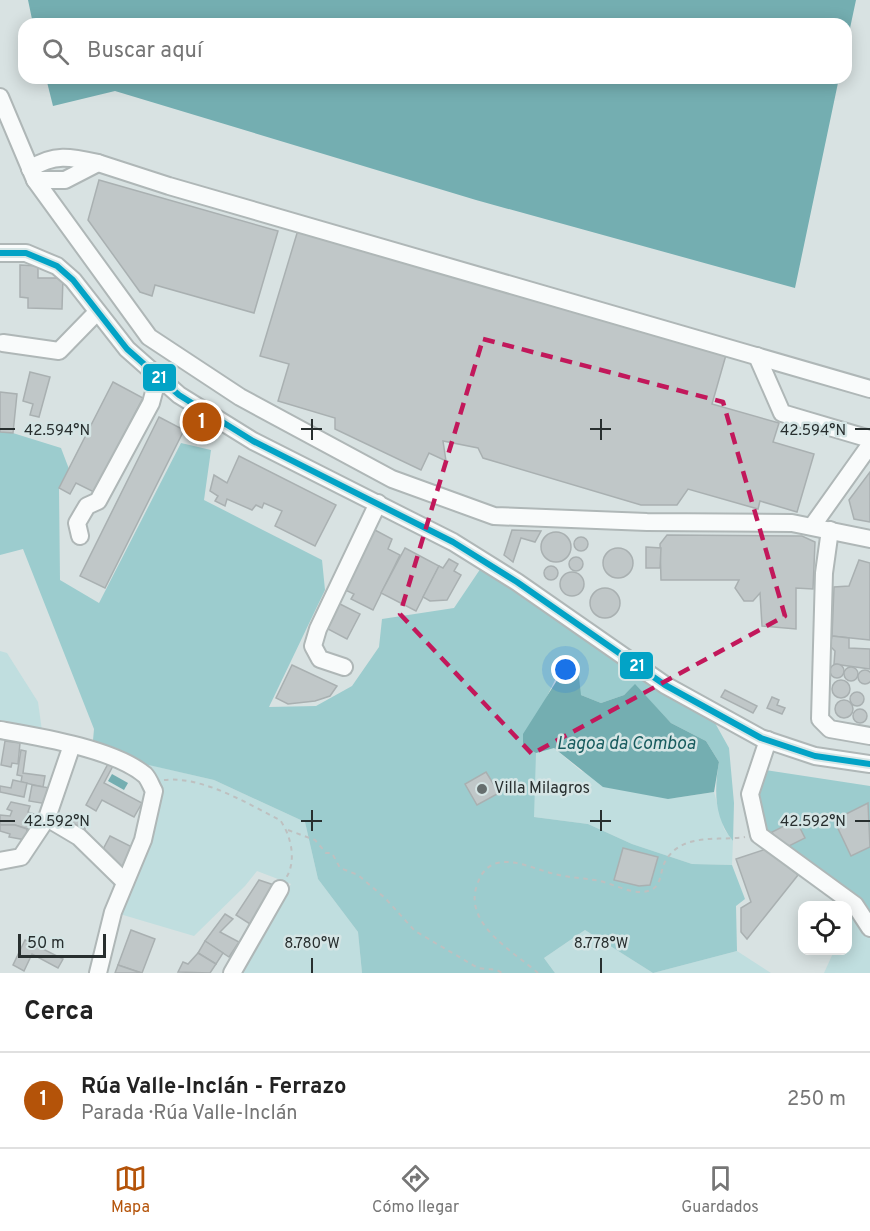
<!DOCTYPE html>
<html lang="es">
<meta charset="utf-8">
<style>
:root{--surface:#fff;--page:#f6f6f6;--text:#222;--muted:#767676;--line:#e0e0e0;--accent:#b45309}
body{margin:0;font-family:Overpass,sans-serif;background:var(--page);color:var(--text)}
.controls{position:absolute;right:18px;bottom:18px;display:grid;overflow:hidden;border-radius:12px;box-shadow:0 3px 15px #0003}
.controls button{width:54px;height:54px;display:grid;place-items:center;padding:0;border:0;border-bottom:2px solid var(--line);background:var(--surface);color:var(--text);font:30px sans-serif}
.scale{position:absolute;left:18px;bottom:15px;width:88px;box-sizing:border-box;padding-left:6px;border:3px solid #282f2f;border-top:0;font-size:16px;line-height:21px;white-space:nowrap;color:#282f2f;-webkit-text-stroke:4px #d5e5e5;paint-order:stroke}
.you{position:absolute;left:566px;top:670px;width:21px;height:21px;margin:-15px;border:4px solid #fff;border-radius:50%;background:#1a73e8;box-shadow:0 0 0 9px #1a73e833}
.badge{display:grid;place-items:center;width:39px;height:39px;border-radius:50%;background:var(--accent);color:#fff;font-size:20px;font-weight:700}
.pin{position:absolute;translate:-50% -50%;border:3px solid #fff;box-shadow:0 2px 6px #0006}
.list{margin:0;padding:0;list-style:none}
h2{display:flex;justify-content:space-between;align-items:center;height:78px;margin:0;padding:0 24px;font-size:26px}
h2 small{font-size:20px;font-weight:400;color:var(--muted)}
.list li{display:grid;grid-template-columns:39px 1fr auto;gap:18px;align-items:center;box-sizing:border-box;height:96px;padding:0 24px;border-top:2px solid var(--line)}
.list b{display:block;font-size:22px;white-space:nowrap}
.list p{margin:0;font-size:20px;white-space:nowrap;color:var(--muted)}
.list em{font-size:20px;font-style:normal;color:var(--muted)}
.icon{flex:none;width:33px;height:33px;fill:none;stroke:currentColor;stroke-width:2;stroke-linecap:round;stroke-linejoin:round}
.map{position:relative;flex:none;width:870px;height:973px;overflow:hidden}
.search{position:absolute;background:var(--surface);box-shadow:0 3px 15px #0003;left:18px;right:18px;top:18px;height:66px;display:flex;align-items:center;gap:15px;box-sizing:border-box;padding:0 21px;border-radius:18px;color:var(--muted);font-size:22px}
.sheet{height:174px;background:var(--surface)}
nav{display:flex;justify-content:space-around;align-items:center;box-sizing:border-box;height:84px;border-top:2px solid var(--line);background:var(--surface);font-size:16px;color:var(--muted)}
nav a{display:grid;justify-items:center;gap:3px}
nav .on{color:var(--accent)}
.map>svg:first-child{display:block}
</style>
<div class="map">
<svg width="870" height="973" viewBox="0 0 870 973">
<rect width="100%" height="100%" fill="#d8e2e2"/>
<g fill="#c0dedf">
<path d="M0,651L7,653L38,702L43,738L0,730Z"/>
<path d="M554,748L581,771L675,798L714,792L724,829L733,841L732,865L692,864L632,844L588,824L534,817L530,749Z"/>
<path d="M133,761L214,780L305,822L318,879L358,932L362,973H234L291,884L257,871L245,886L194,936L113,912L149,812L146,777Z"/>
<path d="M855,905L870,929V973H824L834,951L848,950V921Z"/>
<path d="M585,930L653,973L737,951L771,973H555L544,958Z"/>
</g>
<g fill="#9cccce">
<path d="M0,429L61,448L69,469L59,488L60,580L99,603L181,443L211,450L204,500L322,560L325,590L269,707L316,706L352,686L379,647L382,619L454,608L485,562L647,672L700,696L729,748L734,803L733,841C714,818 714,790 719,762L706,741L671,723L635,685L624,695L601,703L581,695L556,678L523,746L536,753L534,817L588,824L632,844L692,864L732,865L745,899L736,906L737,951L653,973L585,930L544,958L555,973H362L358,932L318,879L305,822L214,780L92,752L94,729L23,549L0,555Z"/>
<path d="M758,769L870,786V934L840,894L759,835L750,794Z"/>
</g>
<g fill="#74aeb1">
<path d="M28,0H856L846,47V24H33Z"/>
<path d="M46,78H839L795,288L476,200L115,91L53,106Z"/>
<path d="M568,663L578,669L581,695L601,703L624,695L635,684L671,723L706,741L719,762L714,792L668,799L603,787L554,748L536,753L523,746V734Z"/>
<path d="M112,774L128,783L124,790L108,781Z"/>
</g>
<g fill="#c0c7c8" stroke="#a9b0b1" stroke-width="1.5">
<path d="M99,180L278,231L254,313L155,285L152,296L140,292L88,220Z"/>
<path d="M298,230L726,355L712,404L779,423L773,442L814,454L797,512L760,501L758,509L688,489L677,505H641L483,458L478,448L443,441L446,461L429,453L421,470L335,429V418L278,401L289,364L260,356Z"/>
<path d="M20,265L38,266V278H63L62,309L28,308V298L20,297Z"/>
<path d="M30,372L50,377L39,417L30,415L33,404L23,401Z"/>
<path d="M113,382L143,398L94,492L76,483L70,494L59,488Z"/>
<path d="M0,392L17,394L13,433L0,432Z"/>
<path d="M159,417L184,430L105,588L80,576Z"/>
<path d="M239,456L336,505L315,546L275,526L282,511L264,503L262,508L256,505L252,510L227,499L225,506L215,501L218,496L210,491L214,475L227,483Z"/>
<path d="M870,472V522L854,519L849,500Z"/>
<path d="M373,529L392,539L388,549L400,555L373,610L351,599L354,594L343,589Z"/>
<path d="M512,530L541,531L535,542L521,538L513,562L504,555Z"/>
<circle cx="556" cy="547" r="15"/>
<path d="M667,535L802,536L815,542L813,589L796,588V629L762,626L760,593L753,601H744L735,588L739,580H661L660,544Z"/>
<circle cx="581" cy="544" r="7"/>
<path d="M646,547L661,548L660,568H646Z"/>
<circle cx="618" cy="563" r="15"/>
<path d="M405,548L439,566L416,611L381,593Z"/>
<circle cx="576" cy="564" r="7"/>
<path d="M449,559L458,564L454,571L461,575L447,600L430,601L423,597L439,566L443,568Z"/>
<path d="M859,560L870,563V640L832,636L834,587L849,586Z"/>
<circle cx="551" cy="573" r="7"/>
<circle cx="572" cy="584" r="12"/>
<circle cx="605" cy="603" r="15"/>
<path d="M338,603L360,614L347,639L326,628Z"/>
<path d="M832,636L849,638V648L870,649V669L834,664L835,651L830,646Z"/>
<circle cx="837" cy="671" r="7"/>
<path d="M292,665L337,686L330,696L315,701L288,704L276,698Z"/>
<circle cx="851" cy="674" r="7"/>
<circle cx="865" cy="677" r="7"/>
<circle cx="841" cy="689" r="9"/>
<path d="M725,690L757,706L753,713L721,697Z"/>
<circle cx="857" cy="699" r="7"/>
<path d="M772,697L779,700L777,705L785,708L782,714L767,708Z"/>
<circle cx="844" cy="709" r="9"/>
<circle cx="860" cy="716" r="7"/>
<path d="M5,741L20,743L18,764L12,763L11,767L1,765Z"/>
<path d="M21,750L26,751L23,773L45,776L43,787L21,782L22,776L17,775Z"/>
<path d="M109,762L114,764L104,783L142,803L134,817L102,800L96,811L86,805Z"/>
<path d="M486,772L499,793L477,805L465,784Z"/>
<path d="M13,780L27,783L24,797L0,792V786L11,788Z"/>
<path d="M32,785L50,788L47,804L29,801Z"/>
<path d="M11,802L30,806L28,812L39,816L31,830L15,825H0V815L10,816L12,811L7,809Z"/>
<path d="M868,803L870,847L851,856L834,820Z"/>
<path d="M72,814L85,827V839L65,821Z"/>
<path d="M796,820L805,838L785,848L778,844L772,832Z"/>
<path d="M0,825H15L27,829L26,840L9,837L10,834L0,831Z"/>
<path d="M110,836L136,849L122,874L101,853Z"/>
<path d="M623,848L658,857L650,885L639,886L614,880Z"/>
<path d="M766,849L798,875L747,939L741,932V908L751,902L736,859Z"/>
<path d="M259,880L274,885L250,924L236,915Z"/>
<path d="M225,914L233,919L220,932L239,942L229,957L205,941Z"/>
<path d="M131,930L155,939L142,973L118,965Z"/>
<path d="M25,940L63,959L58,968L32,954L24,971L13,965Z"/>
<path d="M205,941L223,953L216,964L198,953Z"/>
<path d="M198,953L216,964L210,973L178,972L183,962L188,964Z"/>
<path d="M118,965L141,973H115Z"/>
</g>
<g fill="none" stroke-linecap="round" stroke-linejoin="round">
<g stroke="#afb7b7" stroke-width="20">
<g id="minor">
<path d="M0,97L35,180L149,337L240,397L392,479L494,516L647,522L792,523L870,539"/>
<path d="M98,163L169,186L870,389"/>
<path d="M30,169C54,153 71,157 98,163L65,180H35"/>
<path d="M0,253H26L57,266L73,280L127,349L179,395L253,441L453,542L517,582L665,685L761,738L815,756L870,764"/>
<path d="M3,343L59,351L97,312"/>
<path d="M757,356L782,413L870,439"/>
<path d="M813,525L870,445"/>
<path d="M830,530L824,573L820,719L830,729L870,736"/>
<path d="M80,536L77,523L87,506L98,501L151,403L158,377"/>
<path d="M344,667L320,659L313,646L318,629L378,503"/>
<path d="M0,730C40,737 114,749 145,775C149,779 151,786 154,791L143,840L113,912L98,973"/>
<path d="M768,740L750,794L759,835L855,905L870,928"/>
<path d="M72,745L47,818L79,837L125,882"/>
<path d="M0,861L21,857L47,818"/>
<path d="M232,973L280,889"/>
</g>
</g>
<g stroke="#bec0c0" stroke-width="2" stroke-dasharray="4.5 4.5" stroke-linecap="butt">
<path d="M164,780C203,776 246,803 280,820C291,835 297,861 286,878"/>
<path d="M288,830L315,840L326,853H332L340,868L358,875L385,898L415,931L478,968L497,970L502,973"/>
<path d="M538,973C514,952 463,924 477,885C490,845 528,868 555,874C570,878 585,878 600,881C613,884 628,892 640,892C666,892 657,870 668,857C686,833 719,841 745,837"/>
</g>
<use href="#minor" stroke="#f9fbfb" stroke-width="16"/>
<g stroke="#d5e5e5" stroke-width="10">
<path id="bus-1" d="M0,253H26L57,266L73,280L127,349L179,395L253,441L453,542L517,582L665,685L761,738L815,756L870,764"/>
</g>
<use href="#bus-1" stroke="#02a3c6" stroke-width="6"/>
</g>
<path fill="none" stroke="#c2185b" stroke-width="4.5" stroke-dasharray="12 8" stroke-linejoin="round" d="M483,339L723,402L785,616L532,754L400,614Z"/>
<path fill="none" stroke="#282f2f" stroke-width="2" d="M312,419V440M601,419V440M0,429H15M301,429H322M590,429H611M855,429H870M312,810V831M601,810V831M0,821H15M301,821H322M590,821H611M855,821H870M312,958V973M601,958V973"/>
<circle fill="#666e6e" stroke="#d5e5e5" stroke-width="2" cx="482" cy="789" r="6"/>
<g text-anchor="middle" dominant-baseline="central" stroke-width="5" stroke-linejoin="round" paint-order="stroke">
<g font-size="16" fill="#282f2f" stroke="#d5e5e5" text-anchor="start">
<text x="494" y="789">Villa Milagros</text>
</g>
<g font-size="18" font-style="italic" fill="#195c5f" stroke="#d5e5e5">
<text x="626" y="744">Lagoa da Comboa</text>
</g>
</g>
<g font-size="15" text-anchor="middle" fill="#282f2f" stroke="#d5e5e5" stroke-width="5" stroke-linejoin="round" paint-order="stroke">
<text x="57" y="435">42.594°N</text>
<text x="813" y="435">42.594°N</text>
<text x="57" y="826">42.592°N</text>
<text x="813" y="826">42.592°N</text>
<text x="312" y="948">8.780°W</text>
<text x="601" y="948">8.778°W</text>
</g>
<g stroke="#d5e5e5" stroke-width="2">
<rect x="142" y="363" width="35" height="29" rx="6" fill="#02a3c6"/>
<rect x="619" y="651" width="35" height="29" rx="6" fill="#02a3c6"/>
</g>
<g font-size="16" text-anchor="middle" font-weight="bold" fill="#fff">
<text x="159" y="383">21</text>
<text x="637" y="671">21</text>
</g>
</svg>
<div class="controls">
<button><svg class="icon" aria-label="locate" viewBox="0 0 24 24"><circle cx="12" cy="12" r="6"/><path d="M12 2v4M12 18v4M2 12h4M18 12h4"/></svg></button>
</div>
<div class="scale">50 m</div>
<div class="you"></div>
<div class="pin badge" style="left:202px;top:422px">1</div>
<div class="search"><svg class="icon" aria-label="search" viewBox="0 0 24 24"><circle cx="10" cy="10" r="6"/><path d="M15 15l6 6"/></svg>Buscar aquí</div>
</div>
<section class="sheet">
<h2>Cerca<small></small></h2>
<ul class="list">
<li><span class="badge">1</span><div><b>Rúa Valle-Inclán - Ferrazo</b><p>Parada · Rúa Valle-Inclán</p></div><em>250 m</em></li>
</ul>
</section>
<nav>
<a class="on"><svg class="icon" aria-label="map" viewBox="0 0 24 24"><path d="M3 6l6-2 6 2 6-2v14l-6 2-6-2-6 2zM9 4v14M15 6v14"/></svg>Mapa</a>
<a><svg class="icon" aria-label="directions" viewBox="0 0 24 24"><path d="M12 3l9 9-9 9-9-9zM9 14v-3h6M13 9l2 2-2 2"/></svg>Cómo llegar</a>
<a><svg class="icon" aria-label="saved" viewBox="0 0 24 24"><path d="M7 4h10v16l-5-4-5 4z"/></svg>Guardados</a>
</nav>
